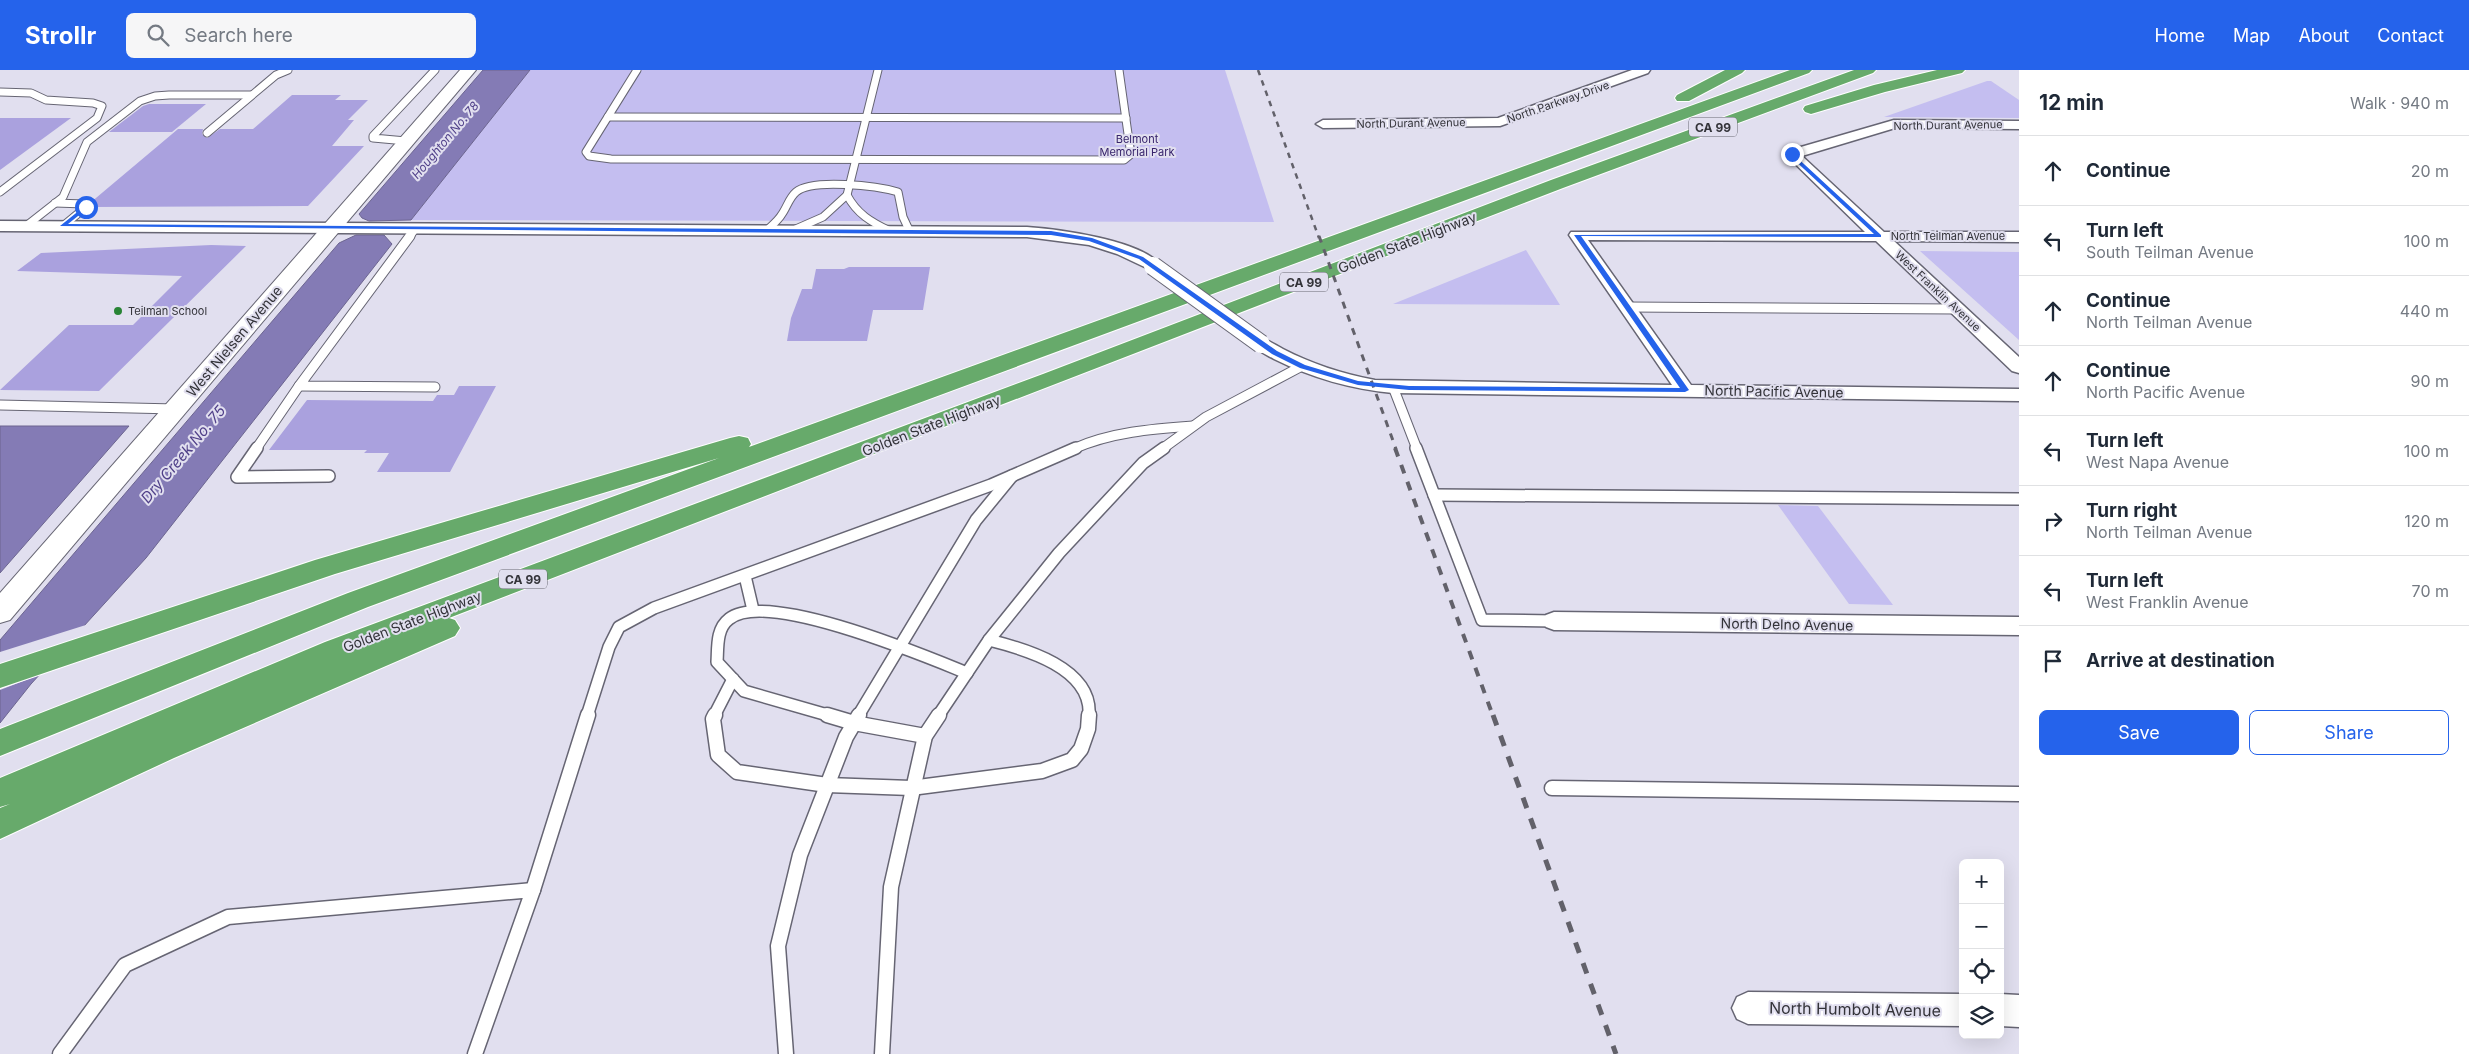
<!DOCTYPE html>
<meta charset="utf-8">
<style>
:root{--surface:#fff;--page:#f6f6f7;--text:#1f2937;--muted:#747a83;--line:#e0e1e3;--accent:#2563eb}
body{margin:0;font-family:Inter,sans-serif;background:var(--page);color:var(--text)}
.controls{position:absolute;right:15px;bottom:15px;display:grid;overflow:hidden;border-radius:8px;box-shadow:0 5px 20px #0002}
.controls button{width:45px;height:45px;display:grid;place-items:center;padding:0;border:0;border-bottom:1px solid var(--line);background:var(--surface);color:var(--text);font:25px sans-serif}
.stop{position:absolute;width:15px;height:15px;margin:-11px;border:4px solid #2563eb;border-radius:50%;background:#fff}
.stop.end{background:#2563eb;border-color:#fff;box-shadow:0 1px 5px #0008}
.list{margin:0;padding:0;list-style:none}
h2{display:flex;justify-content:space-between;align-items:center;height:65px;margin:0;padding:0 20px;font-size:21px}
h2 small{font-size:16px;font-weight:400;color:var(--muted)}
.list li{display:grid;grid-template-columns:32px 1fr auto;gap:15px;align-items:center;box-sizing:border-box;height:70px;padding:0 20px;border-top:1px solid var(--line)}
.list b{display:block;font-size:19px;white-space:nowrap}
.list p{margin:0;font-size:16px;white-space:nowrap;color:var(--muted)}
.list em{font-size:16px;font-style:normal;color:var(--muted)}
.actions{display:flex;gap:10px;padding:15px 20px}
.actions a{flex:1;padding:11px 0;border:1px solid var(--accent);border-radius:8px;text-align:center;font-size:18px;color:var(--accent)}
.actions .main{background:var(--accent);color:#fff}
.icon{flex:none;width:28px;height:28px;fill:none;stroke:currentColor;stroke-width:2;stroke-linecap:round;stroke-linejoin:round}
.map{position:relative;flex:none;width:2019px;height:984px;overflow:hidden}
header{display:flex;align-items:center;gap:30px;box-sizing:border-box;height:70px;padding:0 25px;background:var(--accent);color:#fff}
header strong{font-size:24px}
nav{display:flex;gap:28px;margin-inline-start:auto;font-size:18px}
.search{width:350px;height:45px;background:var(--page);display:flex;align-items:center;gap:12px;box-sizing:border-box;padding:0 18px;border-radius:8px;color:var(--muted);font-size:19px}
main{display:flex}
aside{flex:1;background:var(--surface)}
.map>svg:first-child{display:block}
</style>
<header>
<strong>Strollr</strong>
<div class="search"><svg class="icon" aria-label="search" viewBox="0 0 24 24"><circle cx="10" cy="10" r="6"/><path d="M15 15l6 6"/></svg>Search here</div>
<nav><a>Home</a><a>Map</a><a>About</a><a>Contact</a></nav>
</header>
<main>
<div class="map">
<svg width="2019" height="984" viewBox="0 0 2019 984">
<rect width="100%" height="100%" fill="#e1dfef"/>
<g fill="#c4bef0">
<path d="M530,0H1225L1274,152L411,150Z"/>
<path d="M1987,11H1991L2019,30V48L1884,47Z"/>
<path d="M1526,180L1560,235L1393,234Z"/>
<path d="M1920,181L2019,182V270Z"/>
<path d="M1778,435L1818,436L1893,535L1849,534Z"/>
</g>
<g fill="#847bb5" stroke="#6c6590">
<path d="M483,0H530L411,150L369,151L362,148L359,144Z"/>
<path d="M356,165H384L392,174L146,488L31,614L0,653V570L339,173Z"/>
<path d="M0,356H129L0,503Z"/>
</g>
<path fill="#e1dfef" d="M89,554L44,603L0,620V582Z"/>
<g fill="#aaa1de">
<path d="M292,25H341L335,30H368L348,50H354L332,76H364L308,136L91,137L90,133L178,59H203L202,64L207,68L220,59H253Z"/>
<path d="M149,34H206L172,62H109L143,36Z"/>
<path d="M0,48H71L0,100Z"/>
<path d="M211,175L246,176L99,321L0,320L69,255H133L182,206L17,201L41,183Z"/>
<path d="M849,197H930L923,240H873L867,271H787L791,248L802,219H812L816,199H844Z"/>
<path d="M459,316H496L450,402H377L389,383H364L367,380H269L307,330L433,331L437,325H454Z"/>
</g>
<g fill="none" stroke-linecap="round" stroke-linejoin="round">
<g stroke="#666573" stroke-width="9">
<g id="lane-far3">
<path d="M637,0L586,82L589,86L611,89L1124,90L1130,85V78L1119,0"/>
<path d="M0,22L31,23L46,30L93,33L102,36L97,48L0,122"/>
<path d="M608,47L1126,48"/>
<path d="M207,63L276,5L288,0"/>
<path d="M406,71L373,68V66L435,0"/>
<path d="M847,125C857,144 871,152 890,161"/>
<path d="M55,133L85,134L86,137L63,156"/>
<path d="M26,156L63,127L87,72L140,31L155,26L169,25H251"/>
<path d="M766,161C771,156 778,151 782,144C787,137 789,128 796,122C812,108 878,116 898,122L903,147L910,162"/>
<path d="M791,161L823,147L847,125L878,0"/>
<path d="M409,168L416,158"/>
</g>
</g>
<g stroke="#666573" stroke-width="11">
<g id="lane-far2">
<path d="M410,166L299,316L435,317"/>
<path d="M1627,237L1957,239"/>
<path d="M1393,317L1417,379"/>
<path d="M0,335L176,339"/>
<path d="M256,379L299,316"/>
<path d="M1073,379C1111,362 1152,359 1193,356"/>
<path d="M1162,379L1206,347L1302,296"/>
</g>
</g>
<g stroke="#666573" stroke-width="14">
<g id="lane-far1">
<path d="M257,378L237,407L329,406"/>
<path d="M1416,378L1482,550L1554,551"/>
<path d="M1434,425L2019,429"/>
<path d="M745,506L753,540"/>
<path d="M989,570C1025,579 1093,598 1089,646"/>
<path d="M587,646L609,577L619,557L654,538L991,415L1076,378"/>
<path d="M714,646L733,609"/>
<path d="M831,646L744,621L717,592C718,577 716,559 729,549C766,519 925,586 967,603"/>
<path d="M858,646L976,450L1012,406"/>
<path d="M938,646L989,570L1059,483L1143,393L1164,378"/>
</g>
</g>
<g stroke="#666573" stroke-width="17">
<g id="lane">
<path d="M715,645L713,649L718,685L737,702L827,715L911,718L1042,701L1072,690L1081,679L1088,659L1089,645"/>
<path d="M827,645L854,653L925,666"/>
<path d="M1552,718L2019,724"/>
<path d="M533,820L588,645"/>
<path d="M60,984L125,895L228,847L533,820L475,984"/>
<path d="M786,984L778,876L800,785L846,667L859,645"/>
<path d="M882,984L891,817L925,666L939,645"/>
</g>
</g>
<g stroke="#666573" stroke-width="3">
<g id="street">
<path d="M1632,0H1650L1648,3L1500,56L1323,58L1316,54L1323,50L1498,48Z"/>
<path d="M1894,50L2019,51V59L1895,58L1802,86L1884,162H2019V172L1894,171L2019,287V303L2012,301L1876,171L1588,170L1691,315L2019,319V331L1393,323C1351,319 1312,308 1274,289C1267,285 1257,281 1252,274L1255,270C1266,267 1273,274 1283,279C1312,294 1343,304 1375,310L1672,315L1569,165L1571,162H1865L1785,84L1787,81Z"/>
<path d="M0,151L1027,157C1057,159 1143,170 1161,196L1159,200L1153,201L1117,184L1089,175L1027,167L0,161Z"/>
<path d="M1554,542L2019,547V565L1554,560L1546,557L1542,551L1546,545Z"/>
<path d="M1748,922L1963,924V956L1748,954L1737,949L1732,938L1737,927Z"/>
<path d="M2000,924L2019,925V957L2000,956Z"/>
</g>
</g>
<g stroke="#666573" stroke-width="2">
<path id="secondary" d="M460,0H476L10,550L0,553V523Z"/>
</g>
<g stroke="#fff" stroke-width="2">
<g id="highway">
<path d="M1725,0H1745L1742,3L1689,31H1677L1675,28L1677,25Z"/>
<path d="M1790,0H1812L1809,3L368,537L0,686V659L348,523L719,388L335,504L0,618V594L315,490L730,368L739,366L748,368L751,374L749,377Z"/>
<path d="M1854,0H1876L1873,3L1563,118L449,548L455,550L460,558L455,566L174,688L0,769V738L10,734L0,737V708L325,572L1043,304L1551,110Z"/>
<path d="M1937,0H1965L1962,3L1885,22L1811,44L1805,42L1803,39L1805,36L1874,15Z"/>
</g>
</g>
<use href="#lane-far3" stroke="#fff" stroke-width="7"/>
<use href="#lane-far2" stroke="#fff" stroke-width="9"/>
<use href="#lane-far1" stroke="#fff" stroke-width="11"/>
<use href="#lane" stroke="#fff" stroke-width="14"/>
<use href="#street" fill="#fff" fill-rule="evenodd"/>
<use href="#secondary" fill="#fff" fill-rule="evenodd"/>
<use href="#highway" fill="#67aa6b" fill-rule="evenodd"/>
<path stroke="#62616a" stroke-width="2.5" stroke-dasharray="5.5 5.5" stroke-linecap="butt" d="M1258,0L1319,168"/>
<path stroke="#62616a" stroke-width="3" stroke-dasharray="7 7" stroke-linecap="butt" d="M1319,166L1396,379"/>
<path stroke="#62616a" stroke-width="4" stroke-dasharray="9 9" stroke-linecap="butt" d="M1395,378L1493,646"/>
<path stroke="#62616a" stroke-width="5" stroke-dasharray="11 11" stroke-linecap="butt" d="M1493,645L1616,984"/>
<g stroke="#666573" stroke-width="20" stroke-linecap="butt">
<path id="street-bridge" d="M1153,196L1261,274"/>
</g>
<use href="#street-bridge" stroke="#fff" stroke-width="18"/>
</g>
<path fill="#2563eb" d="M1792,83L1881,165V167L1581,166L1689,320L1685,322L1409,320L1358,315L1300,298L1272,284L1139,189L1089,171L1051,165L60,156L86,135L88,138L68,154L1051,161L1092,168L1143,187L1277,281L1305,295L1358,311L1409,316L1680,318L1574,165L1874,164L1790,86Z"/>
<circle fill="#288435" stroke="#e1dfef" stroke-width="2" cx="118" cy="241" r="5"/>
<g text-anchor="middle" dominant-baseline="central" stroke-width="4" stroke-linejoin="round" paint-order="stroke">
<g font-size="11" fill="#333339" stroke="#e1dfef">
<text transform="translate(1558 32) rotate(-19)">North Parkway Drive</text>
<text transform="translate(1411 53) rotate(-1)">North Durant Avenue</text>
<text transform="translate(1948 55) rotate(-1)">North Durant Avenue</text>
<text x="1948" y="166">North Teilman Avenue</text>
<text transform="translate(1938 221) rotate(43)">West Franklin Avenue</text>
</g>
<g font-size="11" fill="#37246b" stroke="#e1dfef">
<text x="1137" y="69">Belmont<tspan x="1137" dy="13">Memorial Park</tspan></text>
</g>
<g font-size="11" fill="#333339" stroke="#e1dfef" text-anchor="start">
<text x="128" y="241">Teilman School</text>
</g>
<g fill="#e1dfef" stroke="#676770" stroke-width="1">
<rect x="1689" y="47.5" width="48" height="19" rx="4"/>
<rect x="1280" y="202.5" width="48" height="19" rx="4"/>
<rect x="499" y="499.5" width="48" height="19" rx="4"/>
</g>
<g font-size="12" font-weight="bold" fill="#333339">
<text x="1713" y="57">CA 99</text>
<text x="1304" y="212">CA 99</text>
<text x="523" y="509">CA 99</text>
</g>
<g font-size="12" font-style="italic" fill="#504089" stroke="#e1dfef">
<text transform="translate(445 70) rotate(-50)">Houghton No. 78</text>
</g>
<g font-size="14" fill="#333339" stroke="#e1dfef">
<text transform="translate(1407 172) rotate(-21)">Golden State Highway</text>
<text transform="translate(234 271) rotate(-50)">West Nielsen Avenue</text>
<text transform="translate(1774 321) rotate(1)">North Pacific Avenue</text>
<text transform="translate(931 355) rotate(-21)">Golden State Highway</text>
<text transform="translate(412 551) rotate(-21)">Golden State Highway</text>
<text transform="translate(1787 554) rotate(1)">North Delno Avenue</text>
</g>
<g font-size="15" font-style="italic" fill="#504089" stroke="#e1dfef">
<text transform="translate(183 384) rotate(-50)">Dry Creek No. 75</text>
</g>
<g font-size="16" fill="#333339" stroke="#e1dfef">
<text transform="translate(1855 939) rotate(1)">North Humbolt Avenue</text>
</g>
</g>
</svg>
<div class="controls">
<button>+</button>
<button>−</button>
<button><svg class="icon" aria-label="locate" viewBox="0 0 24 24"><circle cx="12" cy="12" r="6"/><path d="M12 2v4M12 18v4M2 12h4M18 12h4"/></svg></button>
<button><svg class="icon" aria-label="layers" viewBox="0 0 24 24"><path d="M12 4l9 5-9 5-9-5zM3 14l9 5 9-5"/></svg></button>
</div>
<div class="stop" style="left:86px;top:137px"></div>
<div class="stop end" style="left:1792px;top:84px"></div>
</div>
<aside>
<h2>12 min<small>Walk · 940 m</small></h2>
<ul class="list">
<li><svg class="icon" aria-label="ahead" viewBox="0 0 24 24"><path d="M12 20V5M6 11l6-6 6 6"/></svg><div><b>Continue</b></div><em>20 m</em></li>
<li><svg class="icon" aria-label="left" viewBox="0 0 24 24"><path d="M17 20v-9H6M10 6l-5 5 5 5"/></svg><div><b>Turn left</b><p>South Teilman Avenue</p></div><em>100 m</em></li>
<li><svg class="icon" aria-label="ahead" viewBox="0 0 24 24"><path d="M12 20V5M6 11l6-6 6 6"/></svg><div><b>Continue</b><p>North Teilman Avenue</p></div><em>440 m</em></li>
<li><svg class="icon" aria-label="ahead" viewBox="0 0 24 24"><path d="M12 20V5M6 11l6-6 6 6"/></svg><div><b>Continue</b><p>North Pacific Avenue</p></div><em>90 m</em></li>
<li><svg class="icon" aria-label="left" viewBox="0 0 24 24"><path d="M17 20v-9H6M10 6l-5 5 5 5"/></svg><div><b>Turn left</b><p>West Napa Avenue</p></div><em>100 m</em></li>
<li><svg class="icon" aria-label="right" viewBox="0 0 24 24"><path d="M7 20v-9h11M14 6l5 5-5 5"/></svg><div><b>Turn right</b><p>North Teilman Avenue</p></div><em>120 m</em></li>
<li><svg class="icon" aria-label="left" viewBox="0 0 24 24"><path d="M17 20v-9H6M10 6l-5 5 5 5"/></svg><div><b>Turn left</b><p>West Franklin Avenue</p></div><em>70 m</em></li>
<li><svg class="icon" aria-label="arrive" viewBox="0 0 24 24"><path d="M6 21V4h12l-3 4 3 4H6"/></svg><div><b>Arrive at destination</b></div></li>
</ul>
<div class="actions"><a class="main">Save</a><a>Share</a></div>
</aside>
</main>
